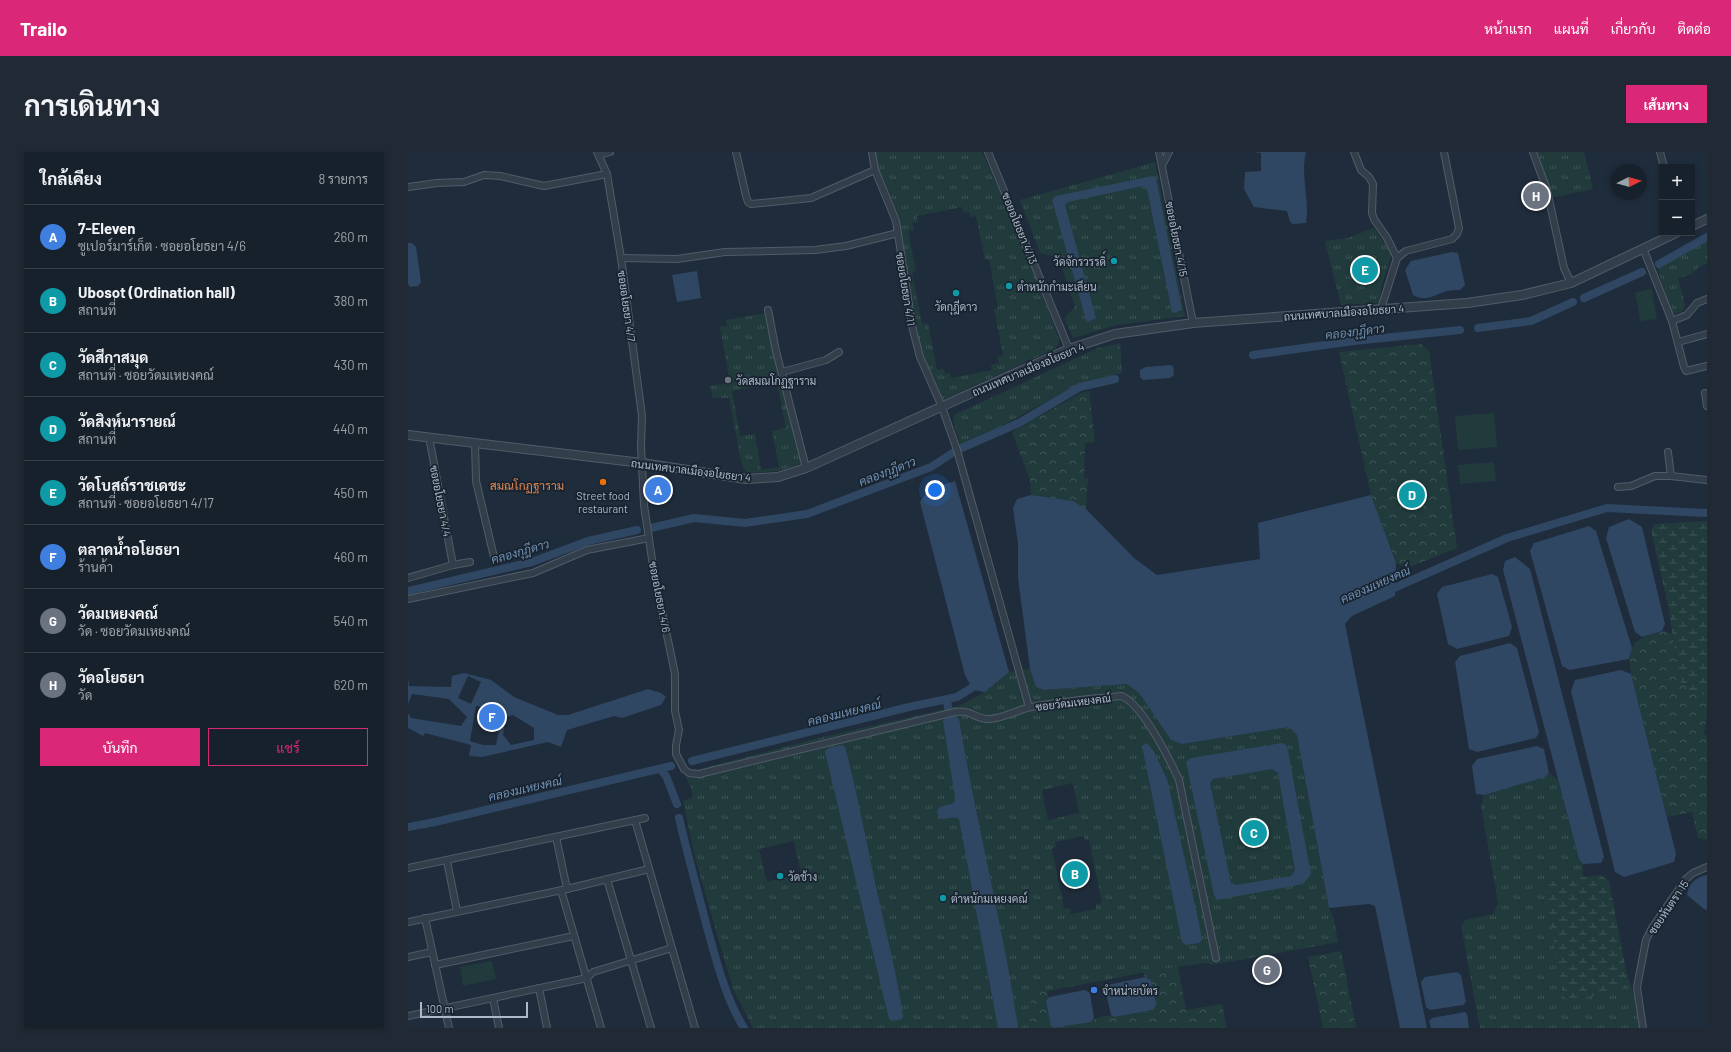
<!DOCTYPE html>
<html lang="th">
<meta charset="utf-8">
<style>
:root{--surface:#17212c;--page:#202934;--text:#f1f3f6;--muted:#9ea3a9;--line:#363e48;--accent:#db2777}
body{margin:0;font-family:Barlow,Sarabun,sans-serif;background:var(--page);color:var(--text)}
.controls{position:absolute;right:12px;top:12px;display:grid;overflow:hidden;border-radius:0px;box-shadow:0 2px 6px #0003}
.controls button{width:36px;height:36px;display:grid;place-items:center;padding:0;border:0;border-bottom:1px solid var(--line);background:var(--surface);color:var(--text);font:20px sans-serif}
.compass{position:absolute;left:1203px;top:12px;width:36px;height:36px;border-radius:50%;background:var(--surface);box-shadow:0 2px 6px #0003;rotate:85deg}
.scale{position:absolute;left:12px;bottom:10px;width:108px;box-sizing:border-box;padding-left:4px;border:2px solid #adb9c8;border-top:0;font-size:11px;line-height:14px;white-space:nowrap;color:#adb9c8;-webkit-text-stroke:3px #182330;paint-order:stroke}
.you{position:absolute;left:527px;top:338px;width:14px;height:14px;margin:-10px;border:3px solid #fff;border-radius:50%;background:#1a73e8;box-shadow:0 0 0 6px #1a73e833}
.badge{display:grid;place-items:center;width:26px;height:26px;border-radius:50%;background:var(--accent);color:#fff;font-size:13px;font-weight:700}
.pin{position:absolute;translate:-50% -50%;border:2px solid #fff;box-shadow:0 1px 4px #0006}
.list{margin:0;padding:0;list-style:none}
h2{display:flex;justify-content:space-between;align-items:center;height:52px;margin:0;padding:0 16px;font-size:17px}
h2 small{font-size:13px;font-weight:400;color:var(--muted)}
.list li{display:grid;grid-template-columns:26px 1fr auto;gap:12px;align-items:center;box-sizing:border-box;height:64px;padding:0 16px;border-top:1px solid var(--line)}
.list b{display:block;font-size:15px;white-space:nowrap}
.list p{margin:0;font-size:13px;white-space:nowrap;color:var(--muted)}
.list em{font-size:13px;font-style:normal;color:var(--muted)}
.actions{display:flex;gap:8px;padding:12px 16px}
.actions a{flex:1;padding:9px 0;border:1px solid var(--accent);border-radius:0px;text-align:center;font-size:14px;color:var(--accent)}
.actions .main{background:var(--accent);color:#fff}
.map{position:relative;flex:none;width:1299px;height:876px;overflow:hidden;border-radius:0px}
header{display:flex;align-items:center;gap:24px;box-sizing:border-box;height:56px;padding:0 20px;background:var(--accent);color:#fff}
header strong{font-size:19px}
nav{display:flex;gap:22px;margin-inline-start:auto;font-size:14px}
.intro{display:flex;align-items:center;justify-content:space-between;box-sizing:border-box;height:96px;padding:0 24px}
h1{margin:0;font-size:28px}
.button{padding:10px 18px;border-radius:0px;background:var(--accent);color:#fff;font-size:14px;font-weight:700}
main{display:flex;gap:24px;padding:0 24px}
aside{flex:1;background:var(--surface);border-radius:0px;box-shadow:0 2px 6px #0003}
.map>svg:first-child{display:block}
</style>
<header>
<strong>Trailo</strong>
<nav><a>หน้าแรก</a><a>แผนที่</a><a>เกี่ยวกับ</a><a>ติดต่อ</a></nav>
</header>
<div class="intro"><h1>การเดินทาง</h1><a class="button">เส้นทาง</a></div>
<main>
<aside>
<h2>ใกล้เคียง<small>8 รายการ</small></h2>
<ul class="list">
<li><span class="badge" style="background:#3f7fe0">A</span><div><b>7-Eleven</b><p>ซูเปอร์มาร์เก็ต · ซอยอโยธยา 4/6</p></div><em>260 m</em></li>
<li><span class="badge" style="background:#0f9aa8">B</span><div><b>Ubosot (Ordination hall)</b><p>สถานที่</p></div><em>380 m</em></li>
<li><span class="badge" style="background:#0f9aa8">C</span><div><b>วัดสีกาสมุด</b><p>สถานที่ · ซอยวัดมเหยงคณ์</p></div><em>430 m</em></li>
<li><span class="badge" style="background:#0f9aa8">D</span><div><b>วัดสิงห์นารายณ์</b><p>สถานที่</p></div><em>440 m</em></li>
<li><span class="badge" style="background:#0f9aa8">E</span><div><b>วัดโบสถ์ราชเดชะ</b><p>สถานที่ · ซอยอโยธยา 4/17</p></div><em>450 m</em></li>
<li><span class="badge" style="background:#3f7fe0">F</span><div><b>ตลาดน้ำอโยธยา</b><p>ร้านค้า</p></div><em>460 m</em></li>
<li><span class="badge" style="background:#6b7280">G</span><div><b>วัดมเหยงคณ์</b><p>วัด · ซอยวัดมเหยงคณ์</p></div><em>540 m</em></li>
<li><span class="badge" style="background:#6b7280">H</span><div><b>วัดอโยธยา</b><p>วัด</p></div><em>620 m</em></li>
</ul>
<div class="actions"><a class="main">บันทึก</a><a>แชร์</a></div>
</aside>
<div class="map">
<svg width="1299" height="876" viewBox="0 0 1299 876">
<defs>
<pattern id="grass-tufts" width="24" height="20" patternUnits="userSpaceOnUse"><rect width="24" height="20" fill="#213b3c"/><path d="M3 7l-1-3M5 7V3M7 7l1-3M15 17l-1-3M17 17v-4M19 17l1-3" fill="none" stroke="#3f5557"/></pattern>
<pattern id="forest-crowns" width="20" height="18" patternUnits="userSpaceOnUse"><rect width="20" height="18" fill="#213b3c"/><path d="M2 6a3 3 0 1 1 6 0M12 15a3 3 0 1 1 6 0" fill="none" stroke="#3f5557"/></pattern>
<pattern id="wetland-marsh" width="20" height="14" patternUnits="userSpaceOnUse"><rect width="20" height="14" fill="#213b3c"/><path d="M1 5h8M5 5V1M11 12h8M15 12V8" fill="none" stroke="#3f5557"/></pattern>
</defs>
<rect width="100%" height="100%" fill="#1f2c3b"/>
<g fill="url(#grass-tufts)" fill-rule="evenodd">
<path d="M467,0H574L610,81L651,187V191L647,197L534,248L531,246L512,196L491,64L471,20ZM554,55L556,61L561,60L562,65L568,64L577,107H581L590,156L586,157L595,203L589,205L591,211L583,213L584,218L543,226L542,221L537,222L536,217L529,218L520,171L514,172L504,120L508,119L500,79L506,78L504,71L510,70L509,64Z"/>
<path d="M1126,0H1176L1185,37L1142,46Z"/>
<path d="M747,10L777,164L709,173L665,186L656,166L667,155L651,106L632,101L612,48Z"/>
<path d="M966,76L984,102L974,132L971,151L933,153L917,89L940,86Z"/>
<path d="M1299,89V112L1292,114L1284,122L1270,126L1277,153L1274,159L1267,162L1263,159L1250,118L1253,114Z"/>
<path d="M365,160L381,263L394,311L370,319L339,321L335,316L333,309L321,246H305L302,234L322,231L312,175L319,174L318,168ZM369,231L378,276L364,279L371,315L353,318L347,282L332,284L324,239Z"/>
<path d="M712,191L714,221L672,231L553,296L545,267L546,263L690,196Z"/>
<path d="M622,517L628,535L636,538L719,532L731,541L763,588L774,592L881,575L889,583L921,756L926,767L930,790L804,813L798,811L754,817L625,842L621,863L623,876H345L325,837L287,706L275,649L285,645L283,636L276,621L423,583L551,554L577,540L601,520ZM665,631L671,661L640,668L634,638ZM676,684L677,689L681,688L694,751L688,752V757L663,762L662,756L656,757L644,696L648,695L647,690ZM386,689L393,722L359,730L351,697Z"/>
<path d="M1141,621L1150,628L1171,707L1175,712V725L1143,729L1214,836L1219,824C1226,840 1231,859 1231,876H1072L1053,774L1057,768L1085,762L1090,751L1073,654L1076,643L1137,625Z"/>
</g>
<g fill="url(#forest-crowns)">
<path d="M1013,192L1021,199L1049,396L999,416L988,411L963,343L931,200Z"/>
<path d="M681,239L687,290L677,291L676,326H680L678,357L665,349L623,343L622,328L604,280L673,241Z"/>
<path d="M1254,479L1265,482L1272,528L1282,539L1299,544V564L1296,581L1299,585V688L1290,686L1284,660L1259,665L1223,522C1219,492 1226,487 1254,479Z"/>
<path d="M933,799L948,876H915L900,805Z"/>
<path d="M770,815L778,858L814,852L819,876H623L621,863L624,842L639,839L641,845L638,849L646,876L683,870C688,865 700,862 706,865L745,858L743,828L737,825L736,820Z"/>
</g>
<g fill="url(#wetland-marsh)">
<path d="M1299,369V544L1282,539L1271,528L1261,458L1243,378L1247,372Z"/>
<path d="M1193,723L1201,729L1219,824L1214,836L1162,850L1155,844L1137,734L1143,729Z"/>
</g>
<g fill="#213b3c">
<path d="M1244,137L1249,167L1232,169L1227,140Z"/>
<path d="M1086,261L1089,295L1050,298L1047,264Z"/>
<path d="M1086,310L1088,329L1052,332L1050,313Z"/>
<path d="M84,809L88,827L55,834L52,815Z"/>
</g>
<g fill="#2f4763" fill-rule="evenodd">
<path d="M845,0H898C892,24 902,47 898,71L885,72L882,70L879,59L846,55L836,37L837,20L853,19V1Z"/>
<path d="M744,24L748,26L774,158L766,161L764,160L739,37L735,34L660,50L657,53L688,166L680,170L678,168L644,48L648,44Z"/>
<path d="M0,91H4L8,95L13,130L10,134L2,135L0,132Z"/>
<path d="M1044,100L1050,101L1057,133L1052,138C1048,138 1043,138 1039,139C1026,142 1020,151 1005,143L997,118L1003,109Z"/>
<path d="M289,119L293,146L269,150L264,123Z"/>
<path d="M762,213L765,214L766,223L762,226L735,228L732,225V218L738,215Z"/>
<path d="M547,329L601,520L577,540L565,538L557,523L512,350C520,336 532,334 547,329Z"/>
<path d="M623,343L665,349L678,357L726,406L749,423L852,407L850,371L963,343L988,411L987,444L944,464L937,472L1019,876H992L967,754L961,752L921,756L889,583L881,575L774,592L763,588L731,541L719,532L636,538L628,535L622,517L610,426V392L605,356L609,347Z"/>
<path d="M1221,367L1234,375L1257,472L1254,479L1234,485L1227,480L1198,386L1201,375Z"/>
<path d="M1181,374L1188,379L1224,496L1221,507L1162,518L1154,514L1122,399L1126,391Z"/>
<path d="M1107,405L1122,417L1196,705L1193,711L1175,712L1171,707L1095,418L1097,409Z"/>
<path d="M1084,422L1090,425L1104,475L1101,484L1049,497L1040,492L1029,442L1034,435Z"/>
<path d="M1102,491L1109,496L1131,580L1128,586L1069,600L1061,597L1047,510L1052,504Z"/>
<path d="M1213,518L1223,522L1268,702L1266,710L1216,725L1207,720L1163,539L1167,528Z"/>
<path d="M56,521L83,528L106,545L150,563H160L240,537L253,541L258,545L253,553L214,566L206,564L159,578L153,595L140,590L74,605L61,604L63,593L17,581L15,584L0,576V561L3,566L53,574L59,565L41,547L4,542L0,552V524L1,534L43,535L44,524ZM60,524L73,530L63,552L50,546ZM68,554L95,558L88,593H75L62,589ZM105,563L126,576V588L103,593L95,583L98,565Z"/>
<path d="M548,564L551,567C568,671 595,772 610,876H590L551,667C544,663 538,669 531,666L529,658L532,655L546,651L547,645L535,569L537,566Z"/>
<path d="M739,591L746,600L759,627L791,771L794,788L791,791L778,793L774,790L734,594Z"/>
<path d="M874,591L879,594L903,722L895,732L809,748L806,743L778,610L783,606ZM864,617L870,621L887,718L883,724L828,733L823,731L802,631L805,627Z"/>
<path d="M434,593L437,595C448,636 456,678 465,721C475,769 488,816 495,864L494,867L484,869L481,867L417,600L419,597Z"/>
<path d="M1129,594L1136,597L1141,621L1137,625L1076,643L1068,642L1064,614L1069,607Z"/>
<path d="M1299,723V758L1296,757L1279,743C1280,732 1288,725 1299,723Z"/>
<path d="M1049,820L1053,823L1058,850L1055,853L1022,858L1018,855L1013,830L1017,825Z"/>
<path d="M737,825L743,828L748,853L745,858L706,865L703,863L697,837L700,833Z"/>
<path d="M677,838L682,841L686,866L683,870L646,876L643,874L638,849L641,845Z"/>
<path d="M1057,860L1059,862L1061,876H1023L1021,869L1024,866Z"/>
</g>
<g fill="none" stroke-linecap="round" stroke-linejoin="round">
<g stroke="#2f4763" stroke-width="8">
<path d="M1251,112L1299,85"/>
<path d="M1176,146L1234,120"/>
<path d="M1070,176L1123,169L1165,150"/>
<path d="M845,203L946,189L1052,178"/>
<path d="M243,376L286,366L337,371L399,362L523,315L549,298L611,271L672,235L707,227"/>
<path d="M0,439L124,410L180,389L229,378"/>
<path d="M977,440L1099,386L1199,356L1299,361"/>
<path d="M539,547L540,556"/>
<path d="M284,609L501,555L549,545L573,530"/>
<path d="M252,617L258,624L269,652"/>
<path d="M271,666C280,704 290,741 300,779C309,811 318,847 336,876"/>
<path d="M0,675L27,670L263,614"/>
</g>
<g stroke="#505c69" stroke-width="8">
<g id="minor">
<path d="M189,0L199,22L213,106L234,264L233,294L236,353L246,421L267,522V559L271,578L268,593V602L276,617L281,621L291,622L547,560C563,557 568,568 582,567C596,566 609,558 623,555C653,549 684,547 714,544C735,554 761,606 771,628L808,806"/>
<path d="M328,0L338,44L340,50L343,52L403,46L467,18"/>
<path d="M464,0L467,18L488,69L505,178L512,205L534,255L549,298L621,555"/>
<path d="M580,0L661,197"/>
<path d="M751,0L785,171"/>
<path d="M946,0L953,18L961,25L965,32L964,61L966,67L979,86L989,106"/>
<path d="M1125,0L1139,38L1156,116L1163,131"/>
<path d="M1252,0L1256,15"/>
<path d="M191,3L202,0"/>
<path d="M754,13L761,0"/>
<path d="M0,35L29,31L56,30L76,23L92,24L136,34L199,22"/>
<path d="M1235,96L1264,169L1276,215L1278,219L1299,214"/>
<path d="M213,106L269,107L317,100L407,98L438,94L490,81"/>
<path d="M973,157L989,106L998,99L1044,87L1049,82L1051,76L1036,0"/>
<path d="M360,158L368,199L398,316"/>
<path d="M1264,169L1279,163L1289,151L1299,147"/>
<path d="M1270,190L1299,182"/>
<path d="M374,220L418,208L431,200"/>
<path d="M1297,241L1299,254"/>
<path d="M21,285L45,413"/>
<path d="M67,291L68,329L86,405"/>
<path d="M1260,300L1263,324"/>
<path d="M1210,335L1223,334L1247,324H1263L1299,328"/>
<path d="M0,426L45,413L62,410"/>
<path d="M0,447L125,421L179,398L241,386"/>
<path d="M227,668L287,876"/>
<path d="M148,685L159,737"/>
<path d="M39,709L49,759"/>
<path d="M0,716L237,666"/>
<path d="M199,727L243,876"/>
<path d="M153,738L193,876"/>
<path d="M17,766L41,876"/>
<path d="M0,770L159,737L241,717"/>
<path d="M0,805L24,800"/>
<path d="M27,813L166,784"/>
<path d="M131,836L139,876"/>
<path d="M85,846L91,876"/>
<path d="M0,864L179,826L185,820L264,796"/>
<path d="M1235,876L1229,835L1238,788L1244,776L1278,727L1285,721L1299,715"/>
</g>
</g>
<g stroke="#505c69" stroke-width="10">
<g id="tertiary">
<path d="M1284,74L1299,67"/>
<path d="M0,283L234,311L338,327L370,325L398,316L661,197L707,182L785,171L1059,151L1114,143L1163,131L1268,81"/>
</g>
</g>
<use href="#minor" stroke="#333e4b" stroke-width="6"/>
<use href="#tertiary" stroke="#333e4b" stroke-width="8"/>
</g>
<g fill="#0f9aa8" stroke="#182330" stroke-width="1.5">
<circle cx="706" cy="109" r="4"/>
<circle cx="601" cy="134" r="4"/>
<circle cx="548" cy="141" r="4"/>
<circle cx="372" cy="724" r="4"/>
<circle cx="535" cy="746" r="4"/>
</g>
<circle fill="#6b7280" stroke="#182330" stroke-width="1.5" cx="320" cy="228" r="4"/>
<circle fill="#e8710a" stroke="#182330" stroke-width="1.5" cx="195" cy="330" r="4"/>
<circle fill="#3f7fe0" stroke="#182330" stroke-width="1.5" cx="686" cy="838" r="4"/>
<g text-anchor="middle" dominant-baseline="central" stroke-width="3.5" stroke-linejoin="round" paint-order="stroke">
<g font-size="11" fill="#adb9c8" stroke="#182330">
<text transform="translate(612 76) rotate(68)">ซอยอโยธยา 4/13</text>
<text transform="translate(769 87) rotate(79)">ซอยอโยธยา 4/15</text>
<text transform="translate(498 137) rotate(81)">ซอยอโยธยา 4/11</text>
<text transform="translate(219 154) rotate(82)">ซอยอโยธยา 4/7</text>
<text transform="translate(936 160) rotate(-4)">ถนนเทศบาลเมืองอโยธยา 4</text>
<text transform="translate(620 217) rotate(-23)">ถนนเทศบาลเมืองอโยธยา 4</text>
<text transform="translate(283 318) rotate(7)">ถนนเทศบาลเมืองอโยธยา 4</text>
<text transform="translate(33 349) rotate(79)">ซอยอโยธยา 4/4</text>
<text transform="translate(252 445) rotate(79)">ซอยอโยธยา 4/6</text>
<text transform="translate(665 550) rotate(-7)">ซอยวัดมเหยงคณ์</text>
<text transform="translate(1260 755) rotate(-56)">ซอยหันตรา 15</text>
</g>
<g font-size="11" fill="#adb9c8" stroke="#182330" text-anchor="start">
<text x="698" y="109" text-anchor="end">วัดจักรวรรดิ์</text>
<text x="609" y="134">ตำหนักกำมะเลียน</text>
<text x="548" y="154" text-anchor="middle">วัดกุฎีดาว</text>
<text x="328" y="228">วัดสมณโกฏฐาราม</text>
<text x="195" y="343" text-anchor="middle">Street food<tspan x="195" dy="13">restaurant</tspan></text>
<text x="380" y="724">วัดช้าง</text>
<text x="543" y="746">ตำหนักมเหยงคณ์</text>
<text x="694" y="838">จำหน่ายบัตร</text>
</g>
<g font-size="12" font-style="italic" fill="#7291b3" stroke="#182330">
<text transform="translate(947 179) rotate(-7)">คลองกุฎีดาว</text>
<text transform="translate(479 319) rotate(-21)">คลองกุฎีดาว</text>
<text transform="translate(112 399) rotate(-16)">คลองกุฎีดาว</text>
<text transform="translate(967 432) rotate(-24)">คลองมเหยงคณ์</text>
<text transform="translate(436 560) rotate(-14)">คลองมเหยงคณ์</text>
<text transform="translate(117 636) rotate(-13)">คลองมเหยงคณ์</text>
</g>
<g font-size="12" fill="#df8751" stroke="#182330">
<text x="119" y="333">สมณโกฏฐาราม</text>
</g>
</g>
</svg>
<div class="controls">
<button>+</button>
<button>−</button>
</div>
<svg class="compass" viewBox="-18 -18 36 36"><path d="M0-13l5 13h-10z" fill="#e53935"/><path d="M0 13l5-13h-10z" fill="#9ea3a9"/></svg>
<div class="scale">100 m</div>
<div class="you"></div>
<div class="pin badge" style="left:250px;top:338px;background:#3f7fe0">A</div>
<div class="pin badge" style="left:667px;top:722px;background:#0f9aa8">B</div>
<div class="pin badge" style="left:846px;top:681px;background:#0f9aa8">C</div>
<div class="pin badge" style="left:1004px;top:343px;background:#0f9aa8">D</div>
<div class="pin badge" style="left:957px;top:118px;background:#0f9aa8">E</div>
<div class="pin badge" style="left:84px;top:565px;background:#3f7fe0">F</div>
<div class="pin badge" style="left:859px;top:818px;background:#6b7280">G</div>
<div class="pin badge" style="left:1128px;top:44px;background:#6b7280">H</div>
</div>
</main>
